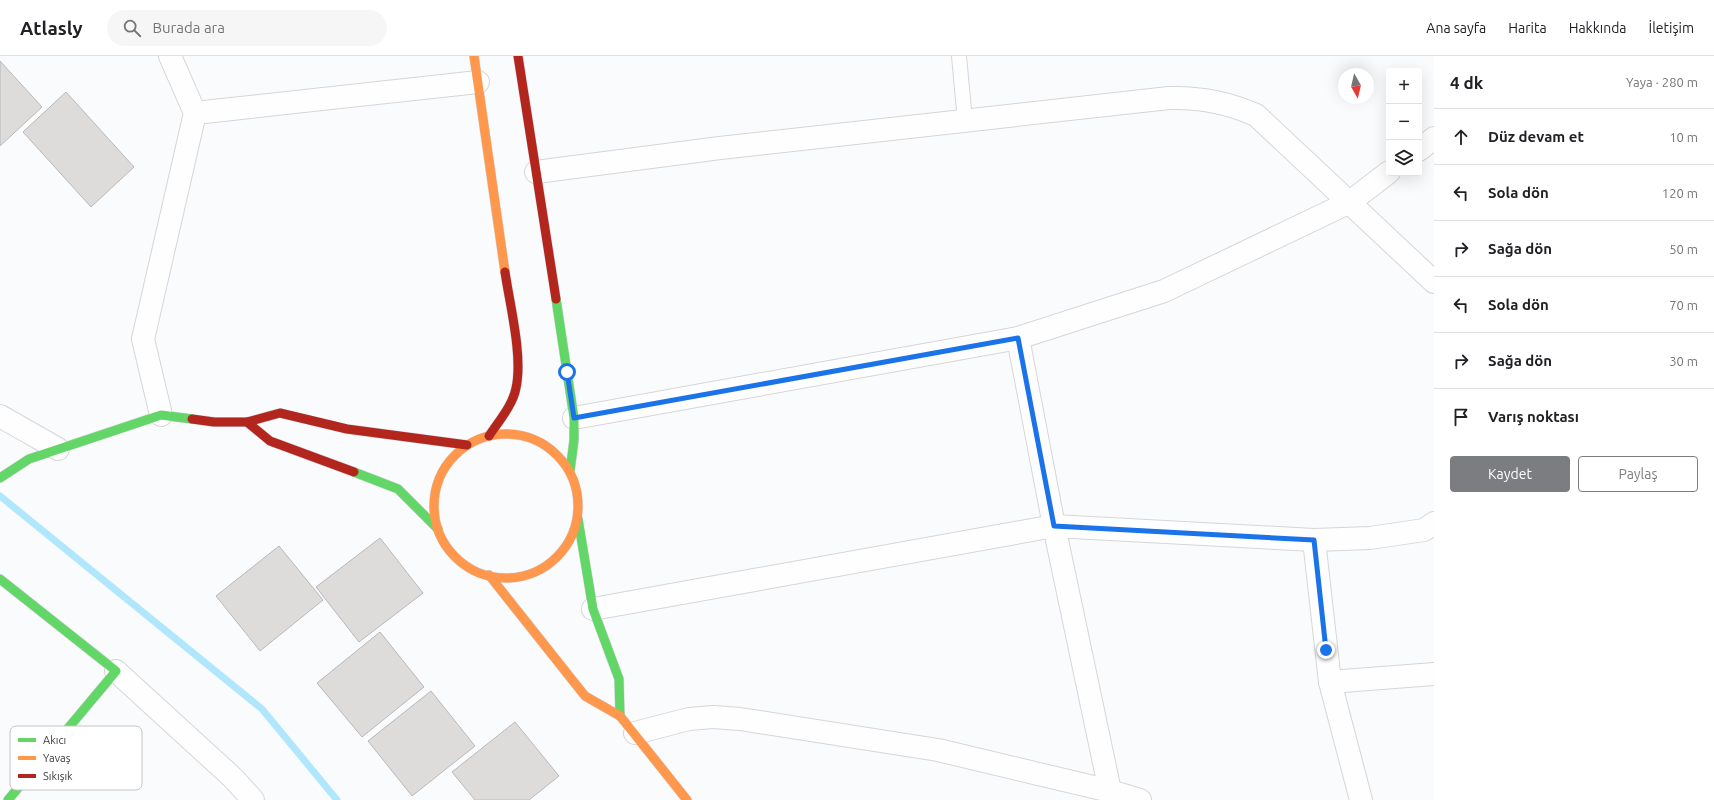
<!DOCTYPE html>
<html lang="tr">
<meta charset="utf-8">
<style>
:root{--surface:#fff;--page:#f6f6f6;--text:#202124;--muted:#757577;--line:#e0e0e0;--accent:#7c7d80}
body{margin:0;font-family:Ubuntu,sans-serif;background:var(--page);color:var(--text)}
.controls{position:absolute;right:12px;top:12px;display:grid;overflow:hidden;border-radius:4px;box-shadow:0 4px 16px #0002}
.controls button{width:36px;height:36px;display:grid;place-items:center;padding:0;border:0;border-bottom:1px solid var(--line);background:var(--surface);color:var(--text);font:20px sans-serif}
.compass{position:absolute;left:1338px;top:12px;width:36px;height:36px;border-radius:50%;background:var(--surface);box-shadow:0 4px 16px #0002;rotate:172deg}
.stop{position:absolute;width:12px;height:12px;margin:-9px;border:3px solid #1a73e8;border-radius:50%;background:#fff}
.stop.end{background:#1a73e8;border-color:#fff;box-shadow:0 1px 4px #0008}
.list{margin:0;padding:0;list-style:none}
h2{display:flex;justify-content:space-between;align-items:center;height:52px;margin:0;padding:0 16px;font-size:17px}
h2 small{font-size:13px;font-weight:400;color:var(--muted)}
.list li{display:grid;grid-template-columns:26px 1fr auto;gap:12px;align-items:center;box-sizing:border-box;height:56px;padding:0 16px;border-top:1px solid var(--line)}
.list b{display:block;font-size:15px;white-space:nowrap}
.list em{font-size:13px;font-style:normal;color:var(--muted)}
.actions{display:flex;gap:8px;padding:12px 16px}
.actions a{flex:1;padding:9px 0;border:1px solid var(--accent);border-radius:4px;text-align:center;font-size:14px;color:var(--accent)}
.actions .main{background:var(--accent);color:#fff}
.icon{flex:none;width:22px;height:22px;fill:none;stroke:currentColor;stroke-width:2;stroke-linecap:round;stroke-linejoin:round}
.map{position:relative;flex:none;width:1434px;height:744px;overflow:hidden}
header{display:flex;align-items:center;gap:24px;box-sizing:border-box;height:56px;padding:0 20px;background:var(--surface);border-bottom:1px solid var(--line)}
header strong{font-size:19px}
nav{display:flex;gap:22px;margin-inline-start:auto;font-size:14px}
.search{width:280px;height:36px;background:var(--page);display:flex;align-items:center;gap:10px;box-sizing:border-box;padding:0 14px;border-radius:22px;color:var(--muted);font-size:15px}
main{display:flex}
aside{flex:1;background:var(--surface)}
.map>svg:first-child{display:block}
</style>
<header>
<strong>Atlasly</strong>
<div class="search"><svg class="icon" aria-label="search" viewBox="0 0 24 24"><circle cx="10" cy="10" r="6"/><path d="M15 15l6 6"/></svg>Burada ara</div>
<nav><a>Ana sayfa</a><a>Harita</a><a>Hakkında</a><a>İletişim</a></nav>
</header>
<main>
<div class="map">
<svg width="1434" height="744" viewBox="0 0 1434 744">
<rect width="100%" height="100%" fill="#fafbfd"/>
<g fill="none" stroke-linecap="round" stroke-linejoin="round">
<path stroke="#b1e7fc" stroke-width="7" d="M0,440L262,653L337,744"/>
</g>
<g fill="#dddcdb" stroke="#bab8b9">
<path d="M0,5L42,51L0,90Z"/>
<path d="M66,36L134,111L91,151L23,76Z"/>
<path d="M380,482L423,537L359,586L316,531Z"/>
<path d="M279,490L323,544L260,595L216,540Z"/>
<path d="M380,576L424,631L362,681L317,627Z"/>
<path d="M431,635L475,690L412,740L368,685Z"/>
<path d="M515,666L559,720L529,744H475L452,716Z"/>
</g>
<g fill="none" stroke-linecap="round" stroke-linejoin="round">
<g stroke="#d6d6d9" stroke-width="16">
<path id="lane" d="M959,0L965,65"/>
</g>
<g stroke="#d6d6d9" stroke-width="24">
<g id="street">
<path d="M195,57L478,26"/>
<path d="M1419,94L1434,82"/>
<path d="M536,116L720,92L1169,42C1200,41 1227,46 1256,59L1434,226"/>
<path d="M1018,282L1054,470L1110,735"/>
<path d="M161,359L143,283L195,57L170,0"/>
<path d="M0,360L58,393"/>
<path d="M574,362L1018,282L1164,235L1350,146L1389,116"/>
<path d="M1314,484L1330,626L1361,744"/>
<path d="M593,553L1054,470L1314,484L1370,482L1424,474L1434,467"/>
<path d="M116,615L233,722L253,744"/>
<path d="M1330,626L1434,618"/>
<path d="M635,677L689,663L713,661L740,663L938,694L1110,735L1140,744"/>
</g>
</g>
<g stroke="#d6d6d9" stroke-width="10">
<g id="fast">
<path d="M556,243L574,362V384L570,415"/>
<path d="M354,416L398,433L438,473"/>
<path d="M0,422L29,403L161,359L192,363"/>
<path d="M578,463L593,553L619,623L620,660"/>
<path d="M0,523L116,615L8,744"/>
</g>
</g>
<g stroke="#d6d6d9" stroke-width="10">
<g id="slow">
<path d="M474,0L505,216"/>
<circle cx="506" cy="450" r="72"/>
<path d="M489,519L585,640L620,660L687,744"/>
</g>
</g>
<g stroke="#d6d6d9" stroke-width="10">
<g id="jam">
<path d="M518,0L556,243"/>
<path d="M192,363L214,366H247L270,385L354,416"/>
<path d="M247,366L280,357L347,373L467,389"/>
<path d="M489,380C498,366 513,349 516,332C523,300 510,250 505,216"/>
</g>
</g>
<use href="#lane" stroke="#fefeff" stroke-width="14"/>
<use href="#street" stroke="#fefeff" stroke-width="22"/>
<use href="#fast" stroke="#63d668" stroke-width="9"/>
<use href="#slow" stroke="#ff974d" stroke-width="9"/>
<use href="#jam" stroke="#b3261e" stroke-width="9"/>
</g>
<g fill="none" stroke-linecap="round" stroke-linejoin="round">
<path stroke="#1a73e8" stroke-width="5" d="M567,316L574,362L1018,282L1054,470L1314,484L1326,594"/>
</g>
<rect x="10" y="670" width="132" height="64" rx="6" fill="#fff" stroke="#c3c4c5" stroke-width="1"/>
<rect x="18" y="682" width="18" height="4" fill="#63d668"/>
<rect x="18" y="700" width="18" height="4" fill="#ff974d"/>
<rect x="18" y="718" width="18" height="4" fill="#b3261e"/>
<g font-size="11" fill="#38393d">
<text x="43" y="688">Akıcı</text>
<text x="43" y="706">Yavaş</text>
<text x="43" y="724">Sıkışık</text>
</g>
</svg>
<div class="controls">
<button>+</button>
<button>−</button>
<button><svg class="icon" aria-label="layers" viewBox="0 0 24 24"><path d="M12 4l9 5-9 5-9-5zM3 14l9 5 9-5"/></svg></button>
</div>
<svg class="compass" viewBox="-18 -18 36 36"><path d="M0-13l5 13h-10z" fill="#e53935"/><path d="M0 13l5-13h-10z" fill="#757577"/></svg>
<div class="stop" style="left:567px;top:316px"></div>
<div class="stop end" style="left:1326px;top:594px"></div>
</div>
<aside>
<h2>4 dk<small>Yaya · 280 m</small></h2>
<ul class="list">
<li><svg class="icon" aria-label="ahead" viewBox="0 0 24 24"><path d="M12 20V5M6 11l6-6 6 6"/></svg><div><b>Düz devam et</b></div><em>10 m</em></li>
<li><svg class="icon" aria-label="left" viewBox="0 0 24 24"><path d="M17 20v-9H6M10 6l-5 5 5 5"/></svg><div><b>Sola dön</b></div><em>120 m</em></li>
<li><svg class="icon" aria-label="right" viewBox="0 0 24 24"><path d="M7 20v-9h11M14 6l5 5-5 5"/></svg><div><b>Sağa dön</b></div><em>50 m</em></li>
<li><svg class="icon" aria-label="left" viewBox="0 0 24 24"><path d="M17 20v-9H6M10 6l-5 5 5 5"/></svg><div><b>Sola dön</b></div><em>70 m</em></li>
<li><svg class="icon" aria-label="right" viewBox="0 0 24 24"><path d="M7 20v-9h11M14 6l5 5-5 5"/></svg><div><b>Sağa dön</b></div><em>30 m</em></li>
<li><svg class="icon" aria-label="arrive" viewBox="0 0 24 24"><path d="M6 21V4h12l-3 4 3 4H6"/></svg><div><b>Varış noktası</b></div></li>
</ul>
<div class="actions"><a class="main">Kaydet</a><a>Paylaş</a></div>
</aside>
</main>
